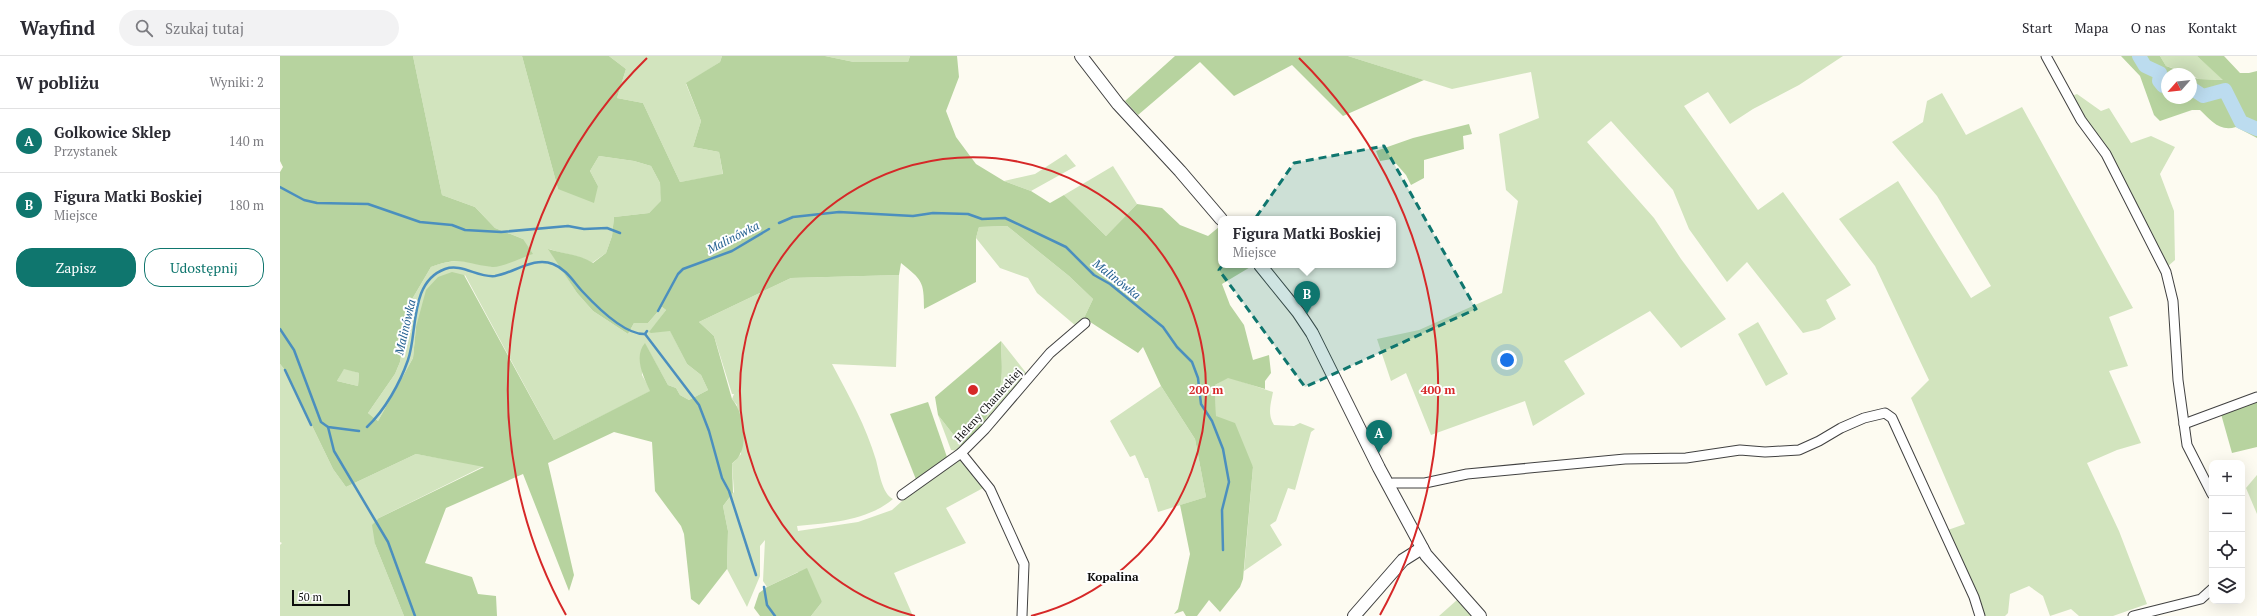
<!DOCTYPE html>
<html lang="pl">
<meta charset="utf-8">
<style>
:root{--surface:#fff;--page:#f2f2f3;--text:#2b2b33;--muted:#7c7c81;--line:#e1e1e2;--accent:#0f766e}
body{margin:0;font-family:"PT Serif",serif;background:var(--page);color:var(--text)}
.controls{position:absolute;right:12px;bottom:12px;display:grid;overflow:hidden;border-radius:8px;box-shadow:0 4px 16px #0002}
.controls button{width:36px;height:36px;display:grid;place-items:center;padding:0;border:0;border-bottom:1px solid var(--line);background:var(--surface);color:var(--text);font:20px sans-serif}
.compass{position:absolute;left:1881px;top:12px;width:36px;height:36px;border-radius:50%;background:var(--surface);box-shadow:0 4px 16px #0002;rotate:243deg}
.scale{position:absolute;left:12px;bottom:10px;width:58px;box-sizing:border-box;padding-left:4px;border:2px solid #0e0e0e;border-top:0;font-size:11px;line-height:14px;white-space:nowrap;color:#0e0e0e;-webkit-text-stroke:3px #fff;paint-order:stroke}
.you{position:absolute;left:1227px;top:304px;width:14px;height:14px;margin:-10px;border:3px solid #fff;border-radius:50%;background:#1a73e8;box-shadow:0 0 0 6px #1a73e833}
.badge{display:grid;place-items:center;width:26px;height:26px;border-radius:50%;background:var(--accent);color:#fff;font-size:13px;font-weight:700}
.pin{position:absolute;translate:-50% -33px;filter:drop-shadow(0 1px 2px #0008)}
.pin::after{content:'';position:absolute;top:21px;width:14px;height:12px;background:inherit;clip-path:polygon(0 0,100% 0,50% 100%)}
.popup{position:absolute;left:938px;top:160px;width:178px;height:52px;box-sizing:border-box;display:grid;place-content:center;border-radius:8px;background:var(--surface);filter:drop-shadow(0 1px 3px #0005);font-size:13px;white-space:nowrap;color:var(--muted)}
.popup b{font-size:15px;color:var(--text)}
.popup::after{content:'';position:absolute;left:50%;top:100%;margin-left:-8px;border:8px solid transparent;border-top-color:var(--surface)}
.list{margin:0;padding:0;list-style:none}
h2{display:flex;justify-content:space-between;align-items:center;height:52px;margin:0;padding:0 16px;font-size:17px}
h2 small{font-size:13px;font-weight:400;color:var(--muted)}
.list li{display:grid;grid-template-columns:26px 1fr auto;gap:12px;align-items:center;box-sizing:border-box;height:64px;padding:0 16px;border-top:1px solid var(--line)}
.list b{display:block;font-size:15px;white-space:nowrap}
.list p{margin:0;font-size:13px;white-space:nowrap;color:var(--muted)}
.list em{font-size:13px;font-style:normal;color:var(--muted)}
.actions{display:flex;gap:8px;padding:12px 16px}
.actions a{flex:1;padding:9px 0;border:1px solid var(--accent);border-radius:16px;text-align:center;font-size:14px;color:var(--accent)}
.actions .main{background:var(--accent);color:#fff}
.icon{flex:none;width:22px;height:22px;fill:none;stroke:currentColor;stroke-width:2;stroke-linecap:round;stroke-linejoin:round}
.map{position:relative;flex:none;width:1977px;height:560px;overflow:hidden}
header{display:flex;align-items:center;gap:24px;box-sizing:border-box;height:56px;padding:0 20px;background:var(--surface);border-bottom:1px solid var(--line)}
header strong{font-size:19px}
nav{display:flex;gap:22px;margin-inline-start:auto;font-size:14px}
.search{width:280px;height:36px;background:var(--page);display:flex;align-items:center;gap:10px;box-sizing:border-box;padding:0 14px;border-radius:22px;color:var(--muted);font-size:15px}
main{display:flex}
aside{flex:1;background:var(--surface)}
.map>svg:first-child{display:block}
</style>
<header>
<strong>Wayfind</strong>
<div class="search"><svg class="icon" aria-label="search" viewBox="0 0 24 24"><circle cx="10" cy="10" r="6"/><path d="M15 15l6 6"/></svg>Szukaj tutaj</div>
<nav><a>Start</a><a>Mapa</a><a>O nas</a><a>Kontakt</a></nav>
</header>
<main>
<aside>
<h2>W pobliżu<small>Wyniki: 2</small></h2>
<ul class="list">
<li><span class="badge">A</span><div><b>Golkowice Sklep</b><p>Przystanek</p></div><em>140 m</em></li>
<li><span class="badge">B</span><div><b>Figura Matki Boskiej</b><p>Miejsce</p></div><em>180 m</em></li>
</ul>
<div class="actions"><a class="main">Zapisz</a><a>Udostępnij</a></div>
</aside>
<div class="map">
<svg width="1977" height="560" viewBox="0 0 1977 560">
<rect width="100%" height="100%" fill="#fdfbf1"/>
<g fill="#d2e4be">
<path d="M133,0H242L278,133L318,130L310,115L319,100L354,105L371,110L380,127L382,145L369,157L334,161L332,180L326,197L312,207C298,198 285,199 269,193L297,237L313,255L348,278L354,267H368L382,251L386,254L370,276L390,274L407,308L421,319L428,334L409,344L400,339L396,332L388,329L365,288L362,319L371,335L274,384L185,219L136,271L133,302L98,365L88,357L115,318L120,306L131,245L151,211C175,202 189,205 213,211L243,183L215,172L195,151L162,139Z"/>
<path d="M329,0H442L440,6L406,28L421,65L413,91L439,96L443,119L400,126L363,47L337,42L346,13Z"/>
<path d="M545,0H630L628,6H574Z"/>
<path d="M1068,0H1563L1519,29L1473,53L1450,68L1428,36L1404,50L1478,154L1503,136L1571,229L1546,244L1556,263L1539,273L1523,277L1467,206L1447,226L1409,173L1393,134L1331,65L1307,86L1374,162L1401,203L1446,263L1401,292L1370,255L1284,305L1305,338L1253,370L1245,345L1151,379L1126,317L1111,325L1097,283L1139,274L1222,237L1238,145L1226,134L1219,78L1259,62L1251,16L1172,33Z"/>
<path d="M1880,0H1917L1944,24L1918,23L1911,18L1886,10Z"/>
<path d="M1662,37L1686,79L1742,51L1853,252L1829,261L1848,310L1829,315L1861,387L1837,394L1807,407L1839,475L1867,548L1833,560H1799L1791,553L1770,560L1763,540L1749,530L1730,538L1728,557L1725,560H1702L1665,475L1685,468L1631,342L1649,324L1595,210L1559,163L1618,125L1691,242L1711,230L1657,140L1612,86L1643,66L1647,45Z"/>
<path d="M1797,38L1821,55L1829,52L1851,87L1871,80L1895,91L1880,118L1894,155L1895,204L1887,211L1792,40Z"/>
<path d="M786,98L796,110L751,135L724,125L755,118Z"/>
<path d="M833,110L857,148L826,180L784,139Z"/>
<path d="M727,170L789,220L813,243L804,262L796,270L757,237L748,222L720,212L696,182L699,171Z"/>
<path d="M619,219L616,311L552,308C569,340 586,370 596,404C599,415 602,438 613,443C587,465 549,467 517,470L518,475L578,466L612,454L631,437L681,401L705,431L666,452L686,487L614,517L633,560H531L542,546L518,516L487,531L483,525L485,484L480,490V520L467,551L447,513L448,475L443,450L454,436L452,408L461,398L457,349L452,343L454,338H452L434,280L419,266L511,222Z"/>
<path d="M1478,266L1508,318L1486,330L1458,278Z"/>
<path d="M721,285L747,318L705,369C706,354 719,341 721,326C723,313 721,298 721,285Z"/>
<path d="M0,308L5,314L53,413L66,431L136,398L204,410L99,462L95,488L124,560H0V489L2,487L0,486Z"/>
<path d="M64,312L79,317L78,330L57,325Z"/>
<path d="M948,321L993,336C991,347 987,358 994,369L1014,370L1020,367L1035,373L1031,376L1015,434L1008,432L996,465L990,469L1002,489L964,515L973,411L936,360L935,329Z"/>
<path d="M881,330L915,383L926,441L878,456L868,422H865L855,399L850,401L830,365Z"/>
<path d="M658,359L683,391L678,395L671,394Z"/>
<path d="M1977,419V458L1966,432Z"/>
<path d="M1177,544L1182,545L1197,560H1159Z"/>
</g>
<g fill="#b7d39f" fill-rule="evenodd">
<path d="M0,0H133L162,139L195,151L215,172L243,183L253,198C243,201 221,212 212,211C184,208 181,200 151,211L131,245L120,306L115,318L88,357L98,365L133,302L136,271L146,234L158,221L172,216L184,219L274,384L370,335C364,322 353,301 365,287L388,329L396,332L400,339L409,344L428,334L421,319L407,308L390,275L371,277L369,276L386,254L382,251L368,267H354L348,278L313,255L297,237L268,193C284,198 299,198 313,207L326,197L332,180L334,161L369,157L381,145L380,127L371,110L354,105L319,100L310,115L318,130L314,147L278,133L242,0H329L346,13L337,42L363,47L400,126L443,118L439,96L413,91L421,65L406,27L440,6L442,0H545L574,6H628L630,0H677L679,21L666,55L676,81L696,108L724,125L751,135L770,147L784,139L826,180L857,148L882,152L900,169L928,180L939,171L941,209L972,210L942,228L950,249L964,269L973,304L989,299L991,317L985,325V333L948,322L935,329L936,360L955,367L973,411L963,523L960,531L940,556L929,544L917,560H906L903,555L894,558L898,553L910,498L900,449L926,441L915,383L881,330L863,291L858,297L804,262L813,243L789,220L727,170L699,171L696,182V226L644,253C644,225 642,224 621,207L619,219L511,222L419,266L434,280L452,343C462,354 468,385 460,398C459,402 454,405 452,408L453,437L443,450L448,475L447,513L419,549L411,543L404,478L401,470L375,435L372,386L334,376L268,407L294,519L289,535L243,418L166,452L145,507L192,521L198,538L216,540L217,560H124L95,488L92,469L99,462L204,411L136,398L66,431L53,413L5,314L0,308V116L3,111L0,105ZM64,313L79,317L78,330L57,325Z"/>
<path d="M895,0H1068L1144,24L1063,60L1012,9L954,40L920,6L858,59L845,45Z"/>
<path d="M1841,0H1880L1886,10L1908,18H1887V42H1911V20L1918,23L1943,24L1917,0H1944L1960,17H1969L1977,15V82L1956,71C1939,76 1931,64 1920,54H1912L1880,65L1874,59L1860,20Z"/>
<path d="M1189,68L1192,78L1183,80L1184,93L1144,104V122L1131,129L1126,119L1112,103L1100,105L1096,95L1133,82Z"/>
<path d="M721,285C721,298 723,313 721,326C719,341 706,354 705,369L683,391L658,359L655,341Z"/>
<path d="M1977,345V391L1952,397L1941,358Z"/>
<path d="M648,346L668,404L637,426L610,358Z"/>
<path d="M527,512L542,546L531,560H480L474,552L479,537L487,531Z"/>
</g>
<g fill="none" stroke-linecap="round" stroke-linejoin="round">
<g stroke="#4b8fbe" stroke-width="2.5">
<path d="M0,131L24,144L37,147L88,148L140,166L172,169L185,174L221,176L288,170L304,173L327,172L340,177"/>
<path d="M499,167L513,161L559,156L633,160L653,157L688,158L702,163L725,162L786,191L814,219L830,228L883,271L897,291L912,306L918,322L921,348L932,365L943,393L949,426L942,454L943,494"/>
<path d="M378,255L398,218L403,213L452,195L489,173"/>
<path d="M0,273L14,294L41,366L48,371L79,375"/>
<path d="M365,278L419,349L429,375L442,422L449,435L476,519"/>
<path d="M5,314L31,369"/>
<path d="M48,371L54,395L108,486L135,560"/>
<path d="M87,371C105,354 120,327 128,304C138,276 129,226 165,213C182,207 198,222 215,220C234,217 254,200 273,208C286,213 293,225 302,235C315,249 344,279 365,278L367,275"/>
<path d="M484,531L487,549L495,560"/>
</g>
<g stroke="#bcdcef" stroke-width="14">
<path d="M1859,0L1865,10L1880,17L1879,25L1883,30H1887"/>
<path d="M1911,32L1923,40L1945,34L1961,66L1977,73"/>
</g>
<g stroke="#414141" stroke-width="11">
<g id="minor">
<path d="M1766,0L1801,64L1826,98L1886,216L1893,245L1898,324L1907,389L1932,438"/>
<path d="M1904,368L1977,341"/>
<path d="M681,397L710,433L744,508L742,560"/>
<path d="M1108,430L1113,427H1145L1187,418L1345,403L1406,402L1460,394L1485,396L1519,394L1539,385L1561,372L1584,362L1605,357L1612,362L1694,541L1700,560"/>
<path d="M622,439L681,397L705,373L770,297L805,267"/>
<path d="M1853,560L1921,543L1932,533"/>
</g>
</g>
<g stroke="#414141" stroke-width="14">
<g id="tertiary">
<path d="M801,0L838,48L900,115L941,163"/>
<path d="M980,209L1018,256L1032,277L1099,412L1146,499L1200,560"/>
<path d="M1074,560L1123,504L1142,492"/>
</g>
</g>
<use href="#minor" stroke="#fff" stroke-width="9"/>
<use href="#tertiary" stroke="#fff" stroke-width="12"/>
</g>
<path fill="#0f766e" fill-opacity="0.2" stroke="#0f766e" stroke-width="3" stroke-dasharray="8 5" stroke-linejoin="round" d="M1104,90L1196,253L1025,331L939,214L1014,107Z"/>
<g fill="none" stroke="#d62828" stroke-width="2">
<path d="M635 560A233 233 0 1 1 751 560"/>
<path d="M286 559A465 465 0 0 1 367 2M1019 2A465 465 0 0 1 1100 559"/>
</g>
<g text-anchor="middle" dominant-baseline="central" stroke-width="4" stroke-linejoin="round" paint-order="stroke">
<g font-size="11" fill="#0e0e0e" stroke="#fff">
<text transform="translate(708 349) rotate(-48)">Heleny Chanieckiej</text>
</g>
<g font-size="12" font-style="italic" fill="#266292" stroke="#fff">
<text transform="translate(453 181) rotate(-27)">Malinówka</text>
<text transform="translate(837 223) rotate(38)">Malinówka</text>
<text transform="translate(125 271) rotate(-77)">Malinówka</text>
</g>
<g font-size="12" font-weight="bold" fill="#0e0e0e" stroke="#fff">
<text x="833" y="520">Kopalina</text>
</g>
</g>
<circle cx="693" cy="334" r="6" fill="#d62828" stroke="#fff" stroke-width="2"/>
<g font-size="12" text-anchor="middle" font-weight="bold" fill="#d62828" stroke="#fff" stroke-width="4" stroke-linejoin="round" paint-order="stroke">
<text x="926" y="338">200 m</text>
<text x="1158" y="338">400 m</text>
</g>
</svg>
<div class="controls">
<button>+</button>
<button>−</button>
<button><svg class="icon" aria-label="locate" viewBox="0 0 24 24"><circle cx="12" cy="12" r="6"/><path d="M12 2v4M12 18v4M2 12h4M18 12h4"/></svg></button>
<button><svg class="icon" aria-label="layers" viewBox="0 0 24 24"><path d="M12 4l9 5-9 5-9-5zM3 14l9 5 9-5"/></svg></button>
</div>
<svg class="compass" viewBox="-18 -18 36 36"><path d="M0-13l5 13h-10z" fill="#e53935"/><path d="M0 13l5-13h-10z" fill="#7c7c81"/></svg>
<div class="scale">50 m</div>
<div class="you"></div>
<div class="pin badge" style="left:1099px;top:397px">A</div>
<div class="pin badge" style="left:1027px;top:258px">B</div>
<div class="popup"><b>Figura Matki Boskiej</b>Miejsce</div>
</div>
</main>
